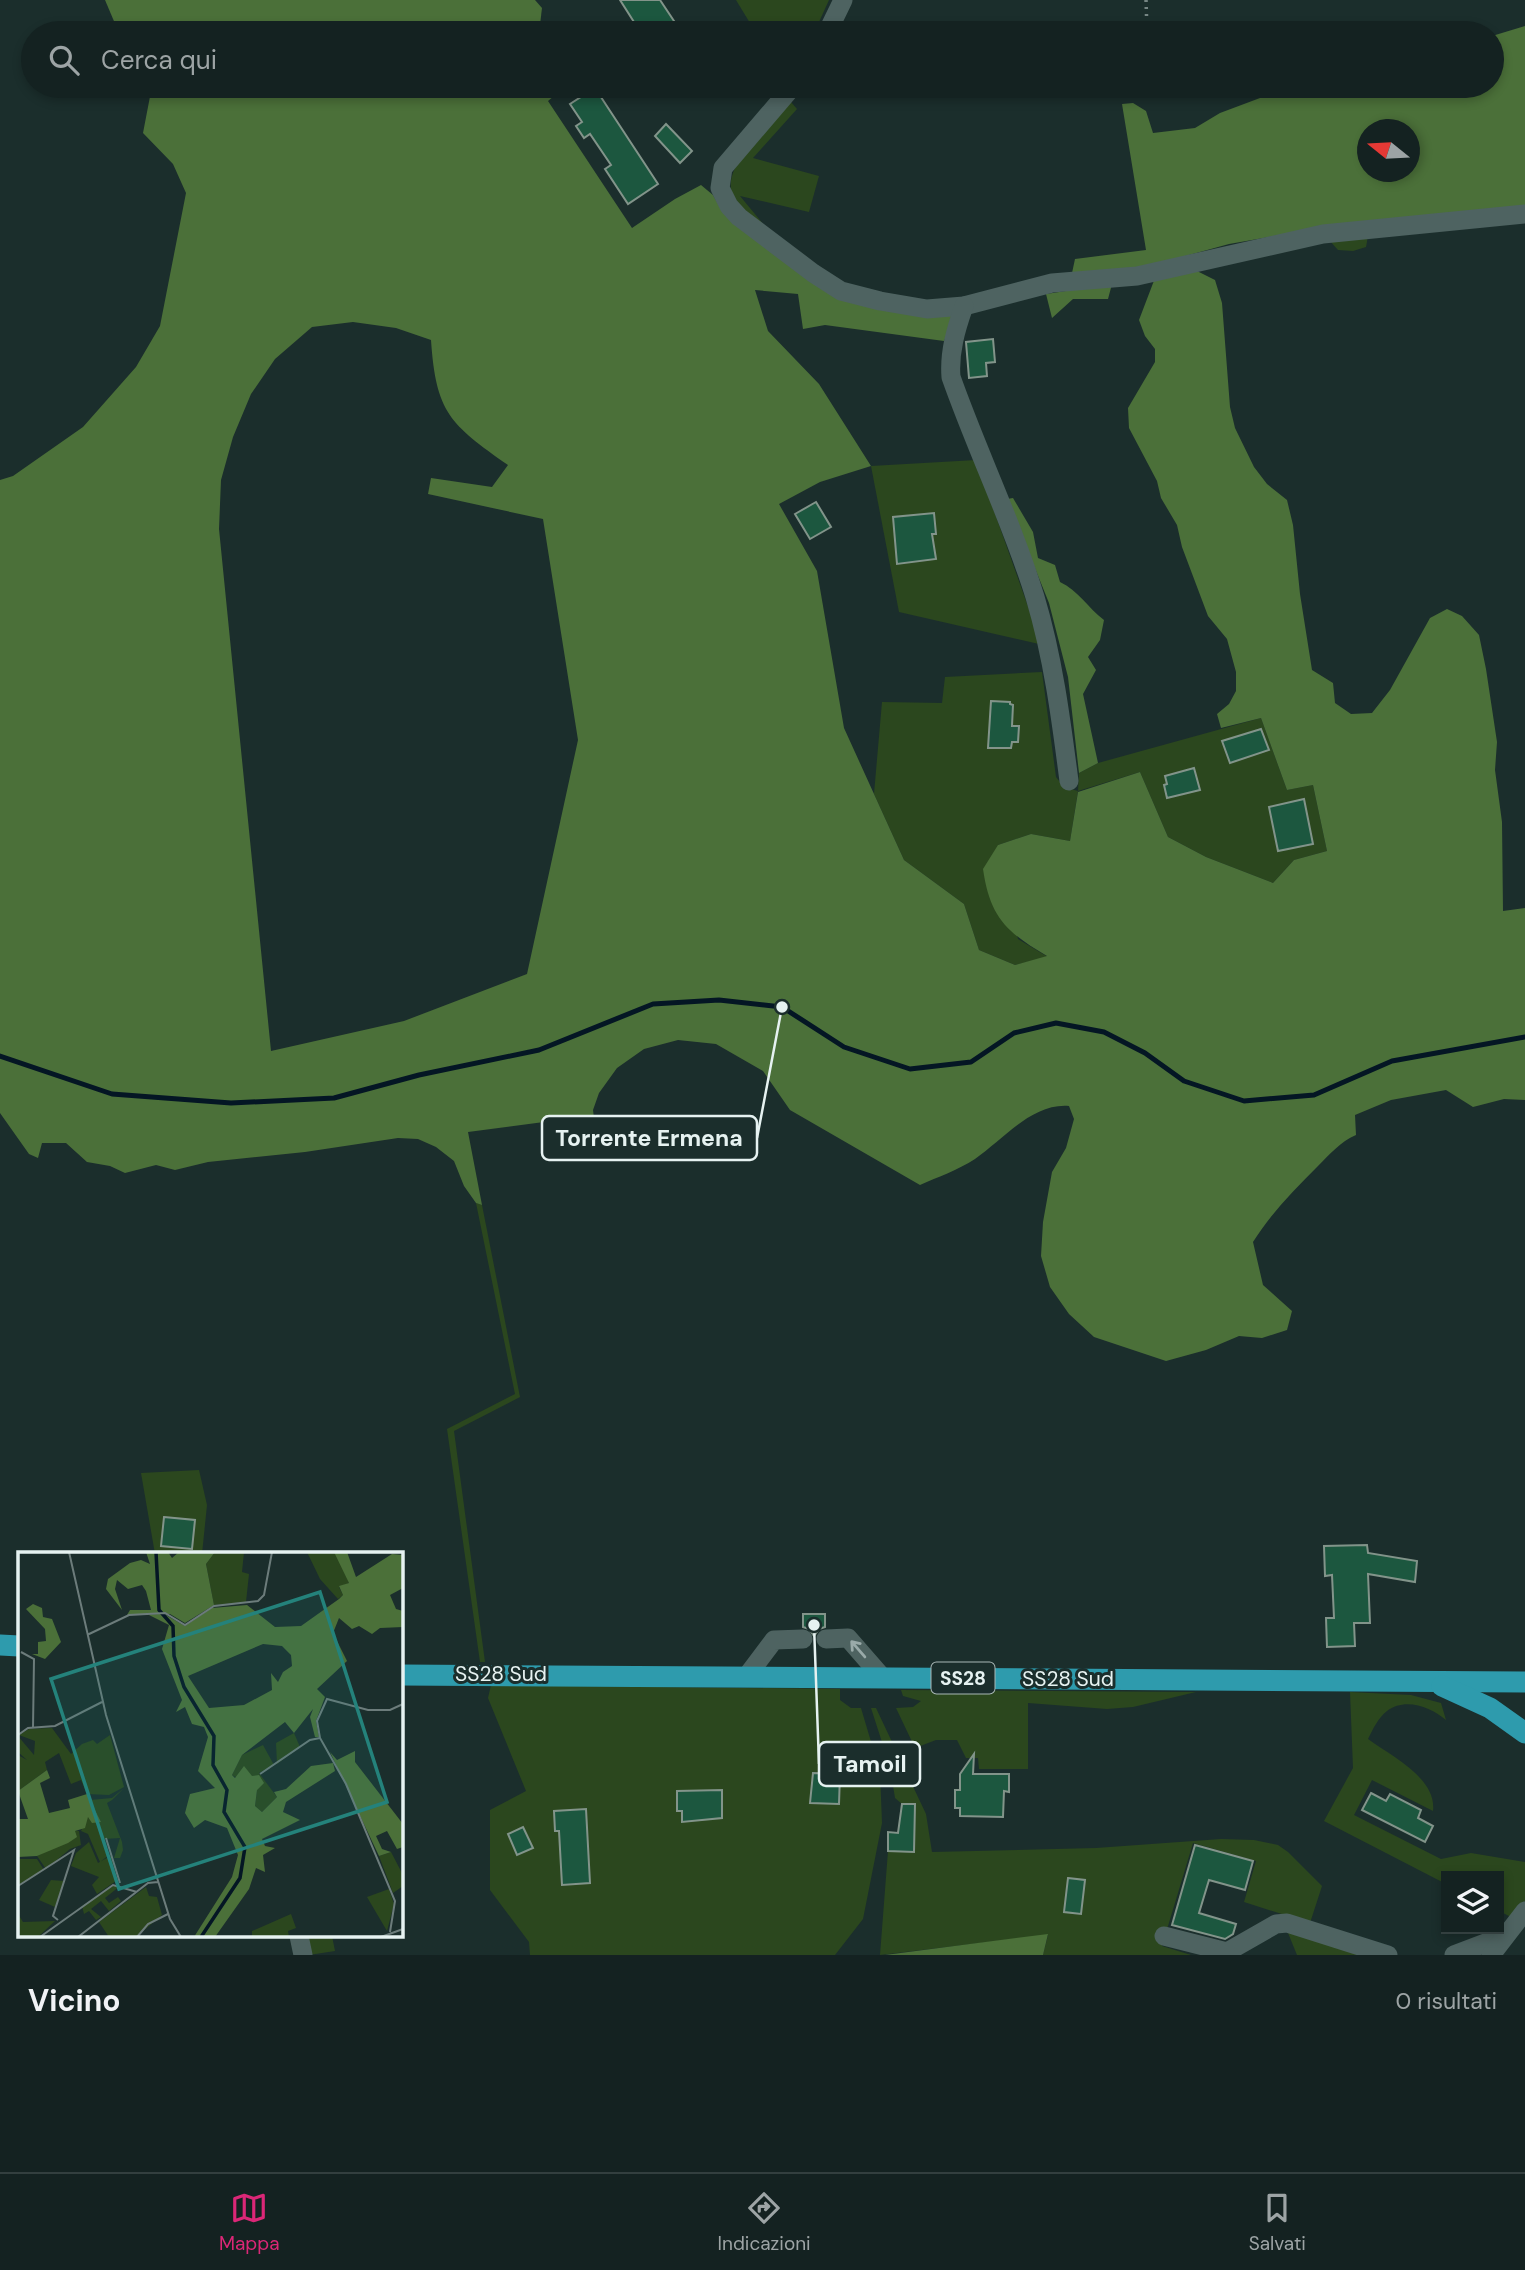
<!DOCTYPE html>
<html lang="it">
<style>
:root{--surface:#142221;--page:#1d2a2a;--text:#f1f3f6;--muted:#9da4a5;--line:#333f3f;--accent:#db2777}
body{margin:0;font-family:"DM Sans",sans-serif;background:var(--page);color:var(--text)}
.controls{position:absolute;right:21px;bottom:21px;display:grid;overflow:hidden;border-radius:0px;box-shadow:0 4px 10px #0003}
.controls button{width:63px;height:63px;display:grid;place-items:center;padding:0;border:0;border-bottom:2px solid var(--line);background:var(--surface);color:var(--text);font:35px sans-serif}
.compass{position:absolute;left:1357px;top:119px;width:63px;height:63px;border-radius:50%;background:var(--surface);box-shadow:0 4px 10px #0003;rotate:288deg}
.list{margin:0;padding:0;list-style:none}
h2{display:flex;justify-content:space-between;align-items:center;height:91px;margin:0;padding:0 28px;font-size:30px}
h2 small{font-size:23px;font-weight:400;color:var(--muted)}
.icon{flex:none;width:38px;height:38px;fill:none;stroke:currentColor;stroke-width:2;stroke-linecap:round;stroke-linejoin:round}
.map{position:relative;flex:none;width:1525px;height:1955px;overflow:hidden}
.search{position:absolute;background:var(--surface);box-shadow:0 4px 10px #0003;left:21px;right:21px;top:21px;height:77px;display:flex;align-items:center;gap:18px;box-sizing:border-box;padding:0 24px;border-radius:38px;color:var(--muted);font-size:26px}
.sheet{height:217px;background:var(--surface)}
nav{display:flex;justify-content:space-around;align-items:center;box-sizing:border-box;height:98px;border-top:2px solid var(--line);background:var(--surface);font-size:19px;color:var(--muted)}
nav a{display:grid;justify-items:center;gap:4px}
nav .on{color:var(--accent)}
.map>svg:first-child{display:block}
</style>
<div class="map">
<svg width="1525" height="1955" viewBox="0 0 1525 1955">
<rect width="100%" height="100%" fill="#1b2e2c"/>
<g fill="#2b471e">
<path d="M736,0H829L814,33H756Z"/>
<path d="M791,102L797,109L753,158L819,176L809,212L740,196L764,225C753,217 739,208 733,195C719,167 773,121 791,102Z"/>
<path d="M1368,236L1366,247L1353,251L1338,250L1330,241Z"/>
<path d="M976,460L1032,618L1039,644L899,612L871,466Z"/>
<path d="M1042,672L1056,777L1064,787L1078,791L1079,773L1098,763L1261,718L1287,790L1313,785L1327,851L1294,860L1273,883L1206,857L1168,837L1140,772L1078,791L1070,841L1031,834L998,845L1018,939L1048,957L1015,965L979,950L964,904L904,860L874,794L882,702L942,703L945,677Z"/>
<path d="M476,1203L482,1205L520,1397L454,1431L485,1662H480L447,1429L515,1394Z"/>
<path d="M199,1470L207,1505L202,1554H155L141,1473Z"/>
<path d="M491,1685L840,1689V1700L851,1708H861L880,1772L882,1823L863,1919L835,1955H530L529,1942L490,1890V1810L526,1791L488,1698Z"/>
<path d="M901,1690L1196,1692L1133,1707L1107,1709L1028,1703V1769H979L978,1758H966L957,1740H936L915,1748L896,1708L913,1707L921,1701L903,1696Z"/>
<path d="M1350,1692L1411,1695L1441,1703L1446,1720C1431,1707 1405,1697 1387,1711C1378,1718 1373,1729 1368,1739C1391,1756 1437,1778 1433,1811L1372,1780L1354,1815L1441,1859L1471,1853L1525,1862V1901L1511,1917L1499,1911V1876H1446V1884L1324,1821L1353,1768Z"/>
<path d="M871,1708H876L926,1814L932,1852L1096,1848L1221,1839L1254,1840L1278,1845L1288,1852L1322,1886L1310,1923L1244,1902L1256,1861L1193,1843L1162,1946L1191,1955H1043L1048,1935L880,1955L888,1851L914,1852L915,1805L902,1804L895,1798L890,1767Z"/>
<path d="M1286,1928L1372,1955H1297Z"/>
<path d="M305,1936H332L335,1951L309,1955Z"/>
</g>
<g fill="#4b7039" fill-rule="evenodd">
<path d="M105,0H535L542,8L539,33H119Z"/>
<path d="M1525,26V207L1298,232L1229,244L1149,266L1072,273L1075,259L1146,250L1122,104L1133,103L1146,111L1153,133L1195,128L1220,113L1292,86H1492V36ZM1368,130H1410V172H1368Z"/>
<path d="M152,86H566L548,101L632,228L675,199L701,185L713,195L722,211L821,287L957,313L944,341L825,325L803,329L798,294L755,290L768,331L819,384L871,466L820,482L779,504L817,571L844,728L904,860L964,904L979,950L1015,965L1047,956C1006,932 990,917 983,869L998,845L1031,834L1070,841L1078,792L1140,772L1168,837L1206,857L1273,883L1294,860L1327,851L1313,785L1287,790L1261,718L1221,728L1217,714L1229,704L1236,691V672L1227,639L1208,616L1182,547L1177,525L1161,498L1157,481L1129,428L1128,408L1155,362V349L1145,336L1139,320L1155,278L1193,269L1215,280L1222,303L1230,407L1235,428L1254,467L1267,484L1287,500L1293,525L1300,594L1312,670L1333,683L1335,703L1351,714L1372,713L1390,690L1430,618L1447,609L1462,616L1479,635L1486,669L1497,742L1495,770L1502,822L1503,911L1525,908V1100L1504,1099L1473,1107L1446,1090L1391,1100L1355,1115L1356,1135C1340,1142 1330,1154 1318,1166C1294,1190 1271,1213 1253,1242L1263,1285L1292,1311L1287,1330L1262,1338L1239,1336L1206,1350L1166,1361L1094,1337L1069,1314L1050,1287L1041,1256L1043,1222L1052,1172L1066,1148L1074,1119L1069,1106C1032,1103 1004,1139 975,1159C958,1170 938,1177 920,1185L790,1110L763,1071L716,1044L678,1040L644,1049L617,1068L599,1093L593,1110L595,1126L585,1129L574,1118L468,1132L482,1205L476,1203L464,1186L454,1161L436,1147L418,1139L398,1138L305,1152L208,1162L175,1170L156,1165L125,1173L110,1166L87,1162L66,1143H42L38,1158L29,1154L0,1113V480L13,476L83,427L136,367L160,326L186,193L173,164L143,133ZM353,322L396,328L431,340C436,413 450,424 508,465L492,487L431,478L428,494L543,519L578,740L527,974L404,1021L271,1051L219,529L221,480L233,437L251,394L275,359L312,327Z"/>
<path d="M1112,284L1108,299H1073L1052,318L1046,294Z"/>
<path d="M1013,498L1033,532L1038,558L1055,565L1060,582C1078,590 1088,608 1104,620L1100,640L1088,657L1096,670L1083,694L1098,763L1079,773L1068,677L1049,603L1007,499Z"/>
<path d="M1048,1934L1043,1955H885Z"/>
</g>
<g fill="none" stroke-linecap="round" stroke-linejoin="round">
<path stroke="#041624" stroke-width="5" d="M0,1056L112,1094L231,1103L334,1098L419,1075L539,1050L653,1004L719,1000L782,1007L844,1047L910,1069L971,1062L1014,1033L1056,1023L1104,1032L1145,1053L1184,1081L1244,1101L1314,1095L1392,1061L1525,1037"/>
</g>
<g fill="#1c573f" stroke="#82948a" stroke-width="2">
<path d="M620,0H660L682,33H641Z"/>
<path d="M595,88L658,184L628,204L605,169L611,165L590,134L584,138L576,126L582,122L570,104Z"/>
<path d="M666,124L692,151L680,163L655,136Z"/>
<path d="M993,339L995,362L986,363L987,376L969,378L966,342Z"/>
<path d="M816,502L831,527L810,539L795,514Z"/>
<path d="M934,513L936,534H932L936,559L897,564L893,517Z"/>
<path d="M991,701L1010,702V704L1013,705L1012,726H1019L1018,742H1012L1011,748H988Z"/>
<path d="M1261,729L1269,750L1230,763L1222,741Z"/>
<path d="M1194,768L1200,790L1167,798L1164,785L1167,784L1165,776Z"/>
<path d="M1304,799L1313,844L1278,851L1269,807Z"/>
<path d="M164,1517L195,1520L192,1549L161,1546Z"/>
<path d="M1367,1545L1368,1553L1417,1561L1415,1582L1368,1574L1370,1623H1354L1355,1646L1327,1647L1326,1618H1334L1332,1575L1325,1576L1324,1546Z"/>
<path d="M803,1614H825V1627L819,1629L814,1636L809,1629L803,1627Z"/>
<path d="M974,1754L973,1774H1009V1792L1004,1791L1003,1817L960,1816V1808H955V1790H960V1774Z"/>
<path d="M813,1773L840,1774L839,1804L810,1803Z"/>
<path d="M722,1790V1818L682,1822V1811H677V1791Z"/>
<path d="M1371,1793L1386,1801L1390,1794L1421,1810L1418,1818L1433,1826L1425,1842L1362,1810Z"/>
<path d="M902,1804H915L914,1852L888,1851V1832L898,1833Z"/>
<path d="M586,1809L590,1883L562,1885L559,1831H555L554,1811Z"/>
<path d="M523,1827L533,1848L517,1855L508,1834Z"/>
<path d="M1195,1845L1253,1861L1245,1890L1209,1880L1199,1913L1236,1924L1233,1934L1225,1939L1172,1925Z"/>
<path d="M1068,1878L1085,1880L1081,1914L1064,1912Z"/>
</g>
<g fill="none" stroke-linecap="round" stroke-linejoin="round">
<path stroke="#768684" stroke-width="3.5" stroke-dasharray="2 5" stroke-linecap="butt" d="M1146,0L1147,31"/>
<g stroke="#4e6361" stroke-width="19">
<path d="M827,33L843,0"/>
<path d="M793,86L723,168L720,188L729,206L739,217L813,273L841,291L880,301L927,309L964,306L1052,283L1137,276L1323,234L1525,214"/>
<path d="M964,306C956,329 949,352 951,377C977,451 1012,522 1035,597C1053,657 1061,719 1069,781"/>
<path d="M826,1639L848,1638L882,1677"/>
<path d="M747,1676L774,1640L803,1639"/>
<path d="M299,1936L303,1955"/>
<path d="M1164,1936L1227,1952L1276,1924L1287,1923L1388,1955"/>
<path d="M1454,1955L1504,1936"/>
<path d="M1491,1955L1525,1911"/>
</g>
<g stroke="#2e9bad" stroke-width="21">
<path d="M0,1645L19,1646"/>
<path d="M401,1675L1525,1682"/>
<path d="M1442,1686L1490,1708L1525,1733"/>
</g>
</g>
<defs><path id="oneway-shaft" d="M-6 0H5M1.5-3L5.5 0L1.5 3" fill="none" stroke-width="1.6" stroke-linecap="round" stroke-linejoin="round" transform="scale(1.75)"/></defs>
<use stroke="#9aaaa9" href="#oneway-shaft" transform="translate(858 1649) rotate(-131)"/>
<g text-anchor="middle" dominant-baseline="central" stroke-width="6" stroke-linejoin="round" paint-order="stroke">
<rect fill="#1b2e2c" stroke="#a9b7b6" stroke-width="2" x="931.5" y="1662.5" width="63" height="31" rx="5"/>
<g font-size="19" font-weight="bold" fill="#e6f2f1">
<text x="963" y="1678">SS28</text>
</g>
<g font-size="21" fill="#e6f2f1" stroke="#1b2e2c">
<text x="501" y="1674">SS28 Sud</text>
<text x="1068" y="1679">SS28 Sud</text>
</g>
</g>
<g transform="translate(18 1552)">
<rect width="385" height="385" fill="#1b2e2c"/>
<path d="M197,0H226L224,20L231,22L228,50L196,53L188,12ZM289,0H316L326,14L331,31L321,35L325,43L320,47L302,27ZM34,176L53,202L64,192L75,188L79,192L92,183L106,235L91,243L69,242L63,228L53,232L41,201L27,210L29,218L0,239V203L9,208L0,200V184L16,203L17,189L1,183L11,177ZM276,181L282,195L259,212L258,191ZM245,193L256,213L241,221L259,245L244,260L237,254L239,238L214,223L224,203ZM106,236L94,248L89,251L104,290L105,298L102,306H96L102,286L86,287L91,303L82,310L70,282L63,279L70,264L83,270L72,248L94,246ZM57,279H61L63,293L52,297L28,317L19,304L50,288ZM71,290L80,311L94,303L98,329L79,342L74,333L81,325L53,314L58,301ZM373,300L385,323V334L375,341L361,304ZM0,307H19L26,318L0,333ZM33,328L46,329L37,355L21,348ZM94,334H102L87,346L91,351L100,345L103,349L91,359L83,349L73,357L83,365L78,368L71,359L66,362L64,354ZM128,335L131,344L139,345L144,363L118,385H91L81,370ZM371,337L376,352L369,379L349,345ZM0,362L5,370L37,369L20,385H2ZM273,362L278,376L270,379L271,385H234V379Z" fill="#2b471e"/>
<path d="M128,0H150L154,6L161,0H197L188,12L196,53L167,71L152,62L109,63L112,58H133L128,39L124,33L110,37L99,28L97,37L104,58L88,37L90,27L112,11L123,8L132,12ZM316,0H329L338,25L374,2L385,3V36L372,43L378,57L385,59V75L362,76L354,82L341,74L334,77L321,66L315,81L329,109L299,137L307,145L298,169L301,185H297L292,165L295,157L276,181L267,170L224,203L214,223L217,226L226,214L234,224L241,223L246,231L239,238L237,254L244,260L259,245L256,240L268,237L293,214L315,211L317,219L268,250L265,260L282,268L244,287L247,294L257,296L245,303L247,320L238,316L231,337L197,385H176L214,325L220,303L209,276L187,268L176,276L167,261L172,242L197,236L180,219L190,185L186,175L174,172L167,155L158,160L164,148L144,97L151,73L131,63L146,62L167,74L194,56L229,53L257,75L283,74L321,47L325,43L321,34L331,31ZM245,92L264,94L273,103L274,114L265,120L260,130L253,121L254,138L226,153L191,156L170,124ZM15,52L24,56L25,65L34,67L43,90L27,107L14,102H20V90L28,89L27,77L8,57ZM337,199V210L385,272V295L379,297L369,279L358,284L364,297L373,300L361,304L312,200L319,208ZM29,218L32,226L22,231L31,261L52,256L50,248L69,242L83,270L74,271L70,265L67,276L57,279L59,285L50,291L19,304L0,305V267H10L0,239Z" fill="#4b7039" fill-rule="evenodd"/>
<path fill="none" stroke="#041624" stroke-width="3.5" d="M138,0L141,58L155,74L156,104L166,135L196,184L195,213L209,238L206,260L227,295L222,326L183,385"/>
<path fill="none" stroke="#6c7c7b" stroke-width="2" d="M51,0L88,163L152,367L163,385M69,83L111,63L147,61L167,73L196,54L240,49L246,43L254,0M3,100L16,107L15,176M0,183L10,176L37,174L84,150M242,222L292,188L302,186M88,286L102,331M0,334L56,298L35,364L40,368M372,380L377,349L328,232L302,186L299,169L309,147L350,158H372L385,152M22,385L95,333L119,340M60,385L130,331L140,330M119,385L130,372L150,362M363,385L385,377"/>
<path fill="#24827b" fill-opacity="0.15" stroke="#24827b" stroke-width="3.5" d="M302,40L369,250L101,337L33,127Z"/>
<rect width="385" height="385" fill="none" stroke="#e6f2f1" stroke-width="3.5"/>
</g>
<path fill="none" stroke="#e6f2f1" stroke-width="2.5" d="M782 1007L757 1138M814 1625L819 1764"/>
<g fill="#e6f2f1" stroke="#1b2e2c" stroke-width="2.5">
<circle cx="782" cy="1007" r="7"/>
<circle cx="814" cy="1625" r="7"/>
</g>
<g fill="#1b2e2c" stroke="#e6f2f1" stroke-width="2.5">
<rect x="542" y="1116" width="215" height="44" rx="7"/>
<rect x="819" y="1742" width="101" height="44" rx="7"/>
</g>
<g font-size="23" text-anchor="middle" font-weight="bold" fill="#e6f2f1">
<text x="649" y="1146">Torrente Ermena</text>
<text x="870" y="1772">Tamoil</text>
</g>
</svg>
<div class="controls">
<button><svg class="icon" aria-label="layers" viewBox="0 0 24 24"><path d="M12 4l9 5-9 5-9-5zM3 14l9 5 9-5"/></svg></button>
</div>
<svg class="compass" viewBox="-18 -18 36 36"><path d="M0-13l5 13h-10z" fill="#e53935"/><path d="M0 13l5-13h-10z" fill="#9da4a5"/></svg>
<div class="search"><svg class="icon" aria-label="search" viewBox="0 0 24 24"><circle cx="10" cy="10" r="6"/><path d="M15 15l6 6"/></svg>Cerca qui</div>
</div>
<section class="sheet">
<h2>Vicino<small>0 risultati</small></h2>
<ul class="list">
</ul>
</section>
<nav>
<a class="on"><svg class="icon" aria-label="map" viewBox="0 0 24 24"><path d="M3 6l6-2 6 2 6-2v14l-6 2-6-2-6 2zM9 4v14M15 6v14"/></svg>Mappa</a>
<a><svg class="icon" aria-label="directions" viewBox="0 0 24 24"><path d="M12 3l9 9-9 9-9-9zM9 14v-3h6M13 9l2 2-2 2"/></svg>Indicazioni</a>
<a><svg class="icon" aria-label="saved" viewBox="0 0 24 24"><path d="M7 4h10v16l-5-4-5 4z"/></svg>Salvati</a>
</nav>
